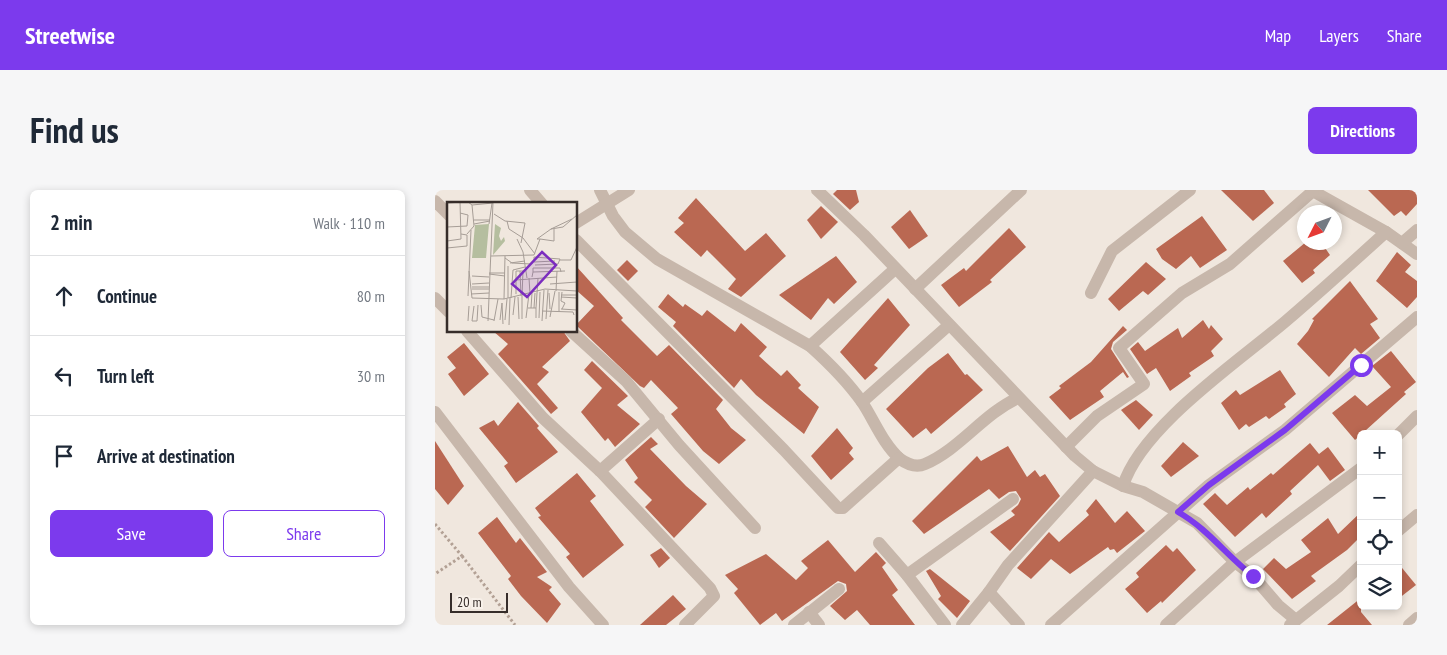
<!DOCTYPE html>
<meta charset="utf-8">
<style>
:root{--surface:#fff;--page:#f6f6f7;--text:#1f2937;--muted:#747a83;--line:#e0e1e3;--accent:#7c3aed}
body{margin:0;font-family:"PT Sans Narrow",sans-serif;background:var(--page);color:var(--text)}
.controls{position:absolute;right:15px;bottom:15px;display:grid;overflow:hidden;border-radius:8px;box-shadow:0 2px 8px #0003}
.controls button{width:45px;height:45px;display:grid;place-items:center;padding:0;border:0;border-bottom:1px solid var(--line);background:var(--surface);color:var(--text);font:25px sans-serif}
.compass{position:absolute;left:862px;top:15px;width:45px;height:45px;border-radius:50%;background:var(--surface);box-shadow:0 2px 8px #0003;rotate:228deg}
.scale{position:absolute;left:15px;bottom:12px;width:58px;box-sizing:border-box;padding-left:5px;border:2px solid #362d2a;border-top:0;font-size:14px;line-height:18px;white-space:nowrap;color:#362d2a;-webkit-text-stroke:4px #f8f1ea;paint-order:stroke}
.stop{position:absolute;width:15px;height:15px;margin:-11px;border:4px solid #7c3aed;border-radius:50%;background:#fff}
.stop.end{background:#7c3aed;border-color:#fff;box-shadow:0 1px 5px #0008}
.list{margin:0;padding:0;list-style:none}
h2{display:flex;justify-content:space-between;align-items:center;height:65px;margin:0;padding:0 20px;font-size:21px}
h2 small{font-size:16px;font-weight:400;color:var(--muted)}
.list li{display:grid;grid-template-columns:32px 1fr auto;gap:15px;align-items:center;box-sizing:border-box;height:80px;padding:0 20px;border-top:1px solid var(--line)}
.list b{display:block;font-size:19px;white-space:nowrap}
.list em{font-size:16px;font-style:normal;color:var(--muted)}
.actions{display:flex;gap:10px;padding:15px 20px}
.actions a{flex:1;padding:11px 0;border:1px solid var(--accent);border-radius:8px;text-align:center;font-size:18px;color:var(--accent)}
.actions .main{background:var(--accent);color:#fff}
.icon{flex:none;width:28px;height:28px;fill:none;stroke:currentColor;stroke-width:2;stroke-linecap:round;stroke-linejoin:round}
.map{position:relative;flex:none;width:982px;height:435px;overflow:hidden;border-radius:8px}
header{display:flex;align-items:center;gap:30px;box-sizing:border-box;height:70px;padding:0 25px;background:var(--accent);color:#fff}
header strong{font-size:24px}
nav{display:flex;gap:28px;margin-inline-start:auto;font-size:18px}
.intro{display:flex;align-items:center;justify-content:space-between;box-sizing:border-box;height:120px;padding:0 30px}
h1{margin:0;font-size:35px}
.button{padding:12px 22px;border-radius:8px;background:var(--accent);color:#fff;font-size:18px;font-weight:700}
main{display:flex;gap:30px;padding:0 30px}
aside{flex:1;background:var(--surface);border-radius:8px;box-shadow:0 2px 8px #0003}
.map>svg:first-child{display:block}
</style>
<header>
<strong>Streetwise</strong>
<nav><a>Map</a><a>Layers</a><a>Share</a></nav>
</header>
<div class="intro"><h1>Find us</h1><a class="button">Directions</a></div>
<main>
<aside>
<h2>2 min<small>Walk · 110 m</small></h2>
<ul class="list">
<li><svg class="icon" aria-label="ahead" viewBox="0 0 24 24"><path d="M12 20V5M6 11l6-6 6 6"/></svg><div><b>Continue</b></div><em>80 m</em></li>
<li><svg class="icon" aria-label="left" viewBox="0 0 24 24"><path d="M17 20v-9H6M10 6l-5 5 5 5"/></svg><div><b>Turn left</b></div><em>30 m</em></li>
<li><svg class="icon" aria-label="arrive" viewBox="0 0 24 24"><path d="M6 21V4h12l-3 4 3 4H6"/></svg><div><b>Arrive at destination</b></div></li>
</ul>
<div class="actions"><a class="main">Save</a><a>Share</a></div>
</aside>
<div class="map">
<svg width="982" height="435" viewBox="0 0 982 435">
<rect width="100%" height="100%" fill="#f0e7de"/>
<g fill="#ba6852">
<path d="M402,0H421L424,12L415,20L398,4Z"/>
<path d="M786,0H829L839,13L818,31Z"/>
<path d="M933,0H982V14L971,26L966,21L959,26Z"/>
<path d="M261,8L310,61L331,43L351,66L306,107L293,99L301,89L272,60L266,67L239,42L249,33L243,28Z"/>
<path d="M386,16L403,32L386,49L372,30Z"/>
<path d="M475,20L493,46L474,59L456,37Z"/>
<path d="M767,26L792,60L765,78L756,66L741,79L727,69L721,59Z"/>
<path d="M574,38L591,57L555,90L557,92L524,117L506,95L529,78L531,81Z"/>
<path d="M871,52H886L895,65L878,80L880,83L867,93L848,71Z"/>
<path d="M962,62L976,75L970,82L982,91V107L972,118L941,91Z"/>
<path d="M401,66L422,92L399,114L393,108L376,130L344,105Z"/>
<path d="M192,70L203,81L193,91L182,80Z"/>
<path d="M711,72L731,89L713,105L708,101L684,121L673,109Z"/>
<path d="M141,76L188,128L186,130L222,166L234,155L288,210L281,219L296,238L311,250L284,274L268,261L236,224L243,218L216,190L209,198L205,196L141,135L159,116L141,100Z"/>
<path d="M915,91L943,129L935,134L945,148L926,164L920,158L894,187L862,154L873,141L879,130L877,129Z"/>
<path d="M233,104L248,117L250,114L267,126L272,120L300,142L306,133L332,157L324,166L346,186L352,180L366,195L363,198L384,217L369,244L321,205L306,189L299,198L238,136L241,132L223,117Z"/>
<path d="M453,108L475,135L439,175L443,178L430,190L405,162Z"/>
<path d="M768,130L774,139L776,135L788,149L776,161L779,166L754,183L756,186L735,201L721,178L712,184L695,159L703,152L710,161L743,138L747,148Z"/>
<path d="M688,136L692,140L678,152L676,159L694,187L692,188L688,182L665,201L669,207L635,230L614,207L626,198L624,196L656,172Z"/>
<path d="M58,141H128L135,151L107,177L114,182L102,194L123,218L116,224L63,164L73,154Z"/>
<path d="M29,153L54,184L29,206L13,184L21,178L12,167Z"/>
<path d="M956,161L981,192L969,202L971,204L920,250L897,223L920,205L932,216L956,197L937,176Z"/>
<path d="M513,163L530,185L532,184L548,200L496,244L491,238L478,248L451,219L493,178Z"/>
<path d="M157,171L193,206L182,215L205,234L180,257L173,248L170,251L146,222L167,198L149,180Z"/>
<path d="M845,180L861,204L849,214L851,217L834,229L831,226L814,237L811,234L804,240L786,213L801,200L805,205Z"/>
<path d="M701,210L718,225L704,240L686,220Z"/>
<path d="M83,212L104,236L102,238L123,262L81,293L69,276L73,273L44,238L59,230L63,236Z"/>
<path d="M402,238L418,258L414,263L419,269L396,290L376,266Z"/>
<path d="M216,247L223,254L215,259L251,296L272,314L239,348L210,317L217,310L199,292L203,288L190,270Z"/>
<path d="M0,251L29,296L13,315L0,299Z"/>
<path d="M748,252L764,266L736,287L726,276Z"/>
<path d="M875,253L884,264L893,257L910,280L895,291L883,275L855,301L857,304L831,328L827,323L800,347L768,314L780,303L792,315L813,297L815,300L836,283L838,285Z"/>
<path d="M573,256L592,287L600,280L605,287L610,284L625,306L575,361L555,342L580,325L576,321L583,315L586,309L581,301L574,302L564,309L554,299L489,344L477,331L542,266L546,271Z"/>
<path d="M142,283L161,306L155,311L189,355L148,388L131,367L135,364L103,327L106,326L100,318Z"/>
<path d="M661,309L680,333L692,321L710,341L682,363L679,359L675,360L673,357L635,384L616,369L596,389L582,378L614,342L624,352L654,325L651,321Z"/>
<path d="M926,322V346L912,360L876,386L881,391L857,409L828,379L839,368L851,379L876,362L866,350L893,328L903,344Z"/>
<path d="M62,327L81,353L85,348L112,382L102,387L117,397L114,400L126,414L112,433L86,406L73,389L76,386L43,343Z"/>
<path d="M393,350L420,382L441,362L451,373L447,377L463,400L457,405L480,435H435L422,420L410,430L395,416L412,401L411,394L403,391L347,431L341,423L325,435L299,403L303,399L290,385L331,364L361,390L373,378L366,371Z"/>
<path d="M731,355L738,362L742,358L761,380L727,413L726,411L712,423L690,399L704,387L701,383Z"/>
<path d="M226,358L235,368L224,378L215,365Z"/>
<path d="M963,373L981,395L963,409Z"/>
<path d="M495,379L535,411L522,428L503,409L506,406L491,381Z"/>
<path d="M238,405L251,419L231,435H205Z"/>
<path d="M926,408V422L937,435H892Z"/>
</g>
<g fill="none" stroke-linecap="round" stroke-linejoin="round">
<g stroke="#b3a195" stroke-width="3" stroke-dasharray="2.5 2.5" stroke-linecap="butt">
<path d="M0,334L27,366L0,384"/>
<path d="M27,366L80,435"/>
</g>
<g stroke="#c7b7ab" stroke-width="12">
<path d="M95,0L107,14"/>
<path d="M165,0L178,26L190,42L222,69L375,156C394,173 412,191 427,212C439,230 448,254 465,269C472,274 481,278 490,274C525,259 548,224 583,208"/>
<path d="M382,0L429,45L640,266L658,281L688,296L708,302L762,333L800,372L818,386L843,415L861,430"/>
<path d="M876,0L951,42L982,64"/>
<path d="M0,11L14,25"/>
<path d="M141,33L194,0"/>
<path d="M141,50L349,260L403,318H408L464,268"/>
<path d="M967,53L982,40"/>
<path d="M480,99L586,0"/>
<path d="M656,103L677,61L755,0"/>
<path d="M0,108L14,122"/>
<path d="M32,141L108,228L165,281L275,398L279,406L250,435"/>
<path d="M136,141L191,191L244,255L320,338"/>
<path d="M375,156L460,79"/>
<path d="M427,212L514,135"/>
<path d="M0,222L134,397L168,435"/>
<path d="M963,245L982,226"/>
<path d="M631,257L662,226L709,194L684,158L747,103L795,74L878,1"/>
<path d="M165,281L224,229"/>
<path d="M688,296C706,237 804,171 851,131C885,102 918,72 951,42"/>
<path d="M963,341L982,325"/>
<path d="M444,353L472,385"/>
<path d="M554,402L584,435"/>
<path d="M374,422L384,435"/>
<path d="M359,435L404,399"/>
<path d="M510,435L472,385L578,309"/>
<path d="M527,435L554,402L573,375L658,281"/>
<path d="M616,435L774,295L850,240L982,127"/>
<path d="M731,435L800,372L926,278"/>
<path d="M855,435L904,396L926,375"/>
<path d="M974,435L982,428"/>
</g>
</g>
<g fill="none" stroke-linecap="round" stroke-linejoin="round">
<path stroke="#7c3aed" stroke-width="6" d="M818,386C791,365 773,339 743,322L774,295L850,240L926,175"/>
</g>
<g transform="translate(12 12)">
<rect width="130" height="130" fill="#f0e7de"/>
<path d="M42,22L39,56H25L28,23ZM48,22L54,26L52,34L54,39L57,35L58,39L46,53Z" fill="#b5be9f"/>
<path fill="none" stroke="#a69d96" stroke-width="1" d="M21,0L25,3L46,1M0,1L16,0M47,12L58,19L78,21L74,41M27,18H43M60,19L62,27L76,36L88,52M27,22L43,19M42,22L45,1M0,25L20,24L21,13L13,11M104,27L125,17M20,32L27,24L25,3M70,37L76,50L80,76M93,37L107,39V27M0,39L14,37L13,0M0,46L20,44V33L14,32M44,54L87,53L93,37H90L104,27L116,25L130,13M87,55L113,57L111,62L88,63M87,55V60L108,59M58,56L65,61L84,62M113,58H124L130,45M63,61L78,59M22,69L25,96L57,97L98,87L130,89M69,69H76L75,94M73,69L74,94M86,70V66H113L114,70M42,71H58M42,72L58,74M25,74L42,75M85,75L86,70L118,69M82,76L83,92M69,78L110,75M25,82L42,81M103,82L130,80M25,85H42M25,87H42M109,89L110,69M112,90V110M115,90L114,99L118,101L115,107M102,91L103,107M24,92L42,91M69,92V69M114,93H130M21,94L24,28M75,94V117M71,95L72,117M114,95L130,96M61,96V64M64,96L66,68L78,65M57,97L58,54M55,101L56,122M34,103L35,115L47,118M27,104L25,119H30L31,103M81,106H89V116M84,106L85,91M87,106L88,91M89,106L91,76M114,107L130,108M95,109L126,110L127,113M66,113L68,95M103,115L108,89M79,116L82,92M92,116L93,90M99,117L101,88M53,118L55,101M58,118L60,97M21,119L22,104M41,119L46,0M47,119L51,97M95,119L97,88M62,123L63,96"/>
<path fill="#7b2cbf" fill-opacity="0.15" stroke="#7b2cbf" stroke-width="2.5" d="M95,50L109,63L80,95L65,82Z"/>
<rect width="130" height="130" fill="none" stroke="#362d2a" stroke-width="2.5"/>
</g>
</svg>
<div class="controls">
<button>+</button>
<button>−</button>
<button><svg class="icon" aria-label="locate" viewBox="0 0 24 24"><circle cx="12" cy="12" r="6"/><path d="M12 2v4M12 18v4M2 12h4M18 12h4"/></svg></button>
<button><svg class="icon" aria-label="layers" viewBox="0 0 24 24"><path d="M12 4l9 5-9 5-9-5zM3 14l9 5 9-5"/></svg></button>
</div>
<svg class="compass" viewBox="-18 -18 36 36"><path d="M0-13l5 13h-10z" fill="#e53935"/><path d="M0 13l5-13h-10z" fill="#747a83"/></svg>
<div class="scale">20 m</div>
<div class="stop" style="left:926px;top:175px"></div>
<div class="stop end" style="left:818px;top:386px"></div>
</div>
</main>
